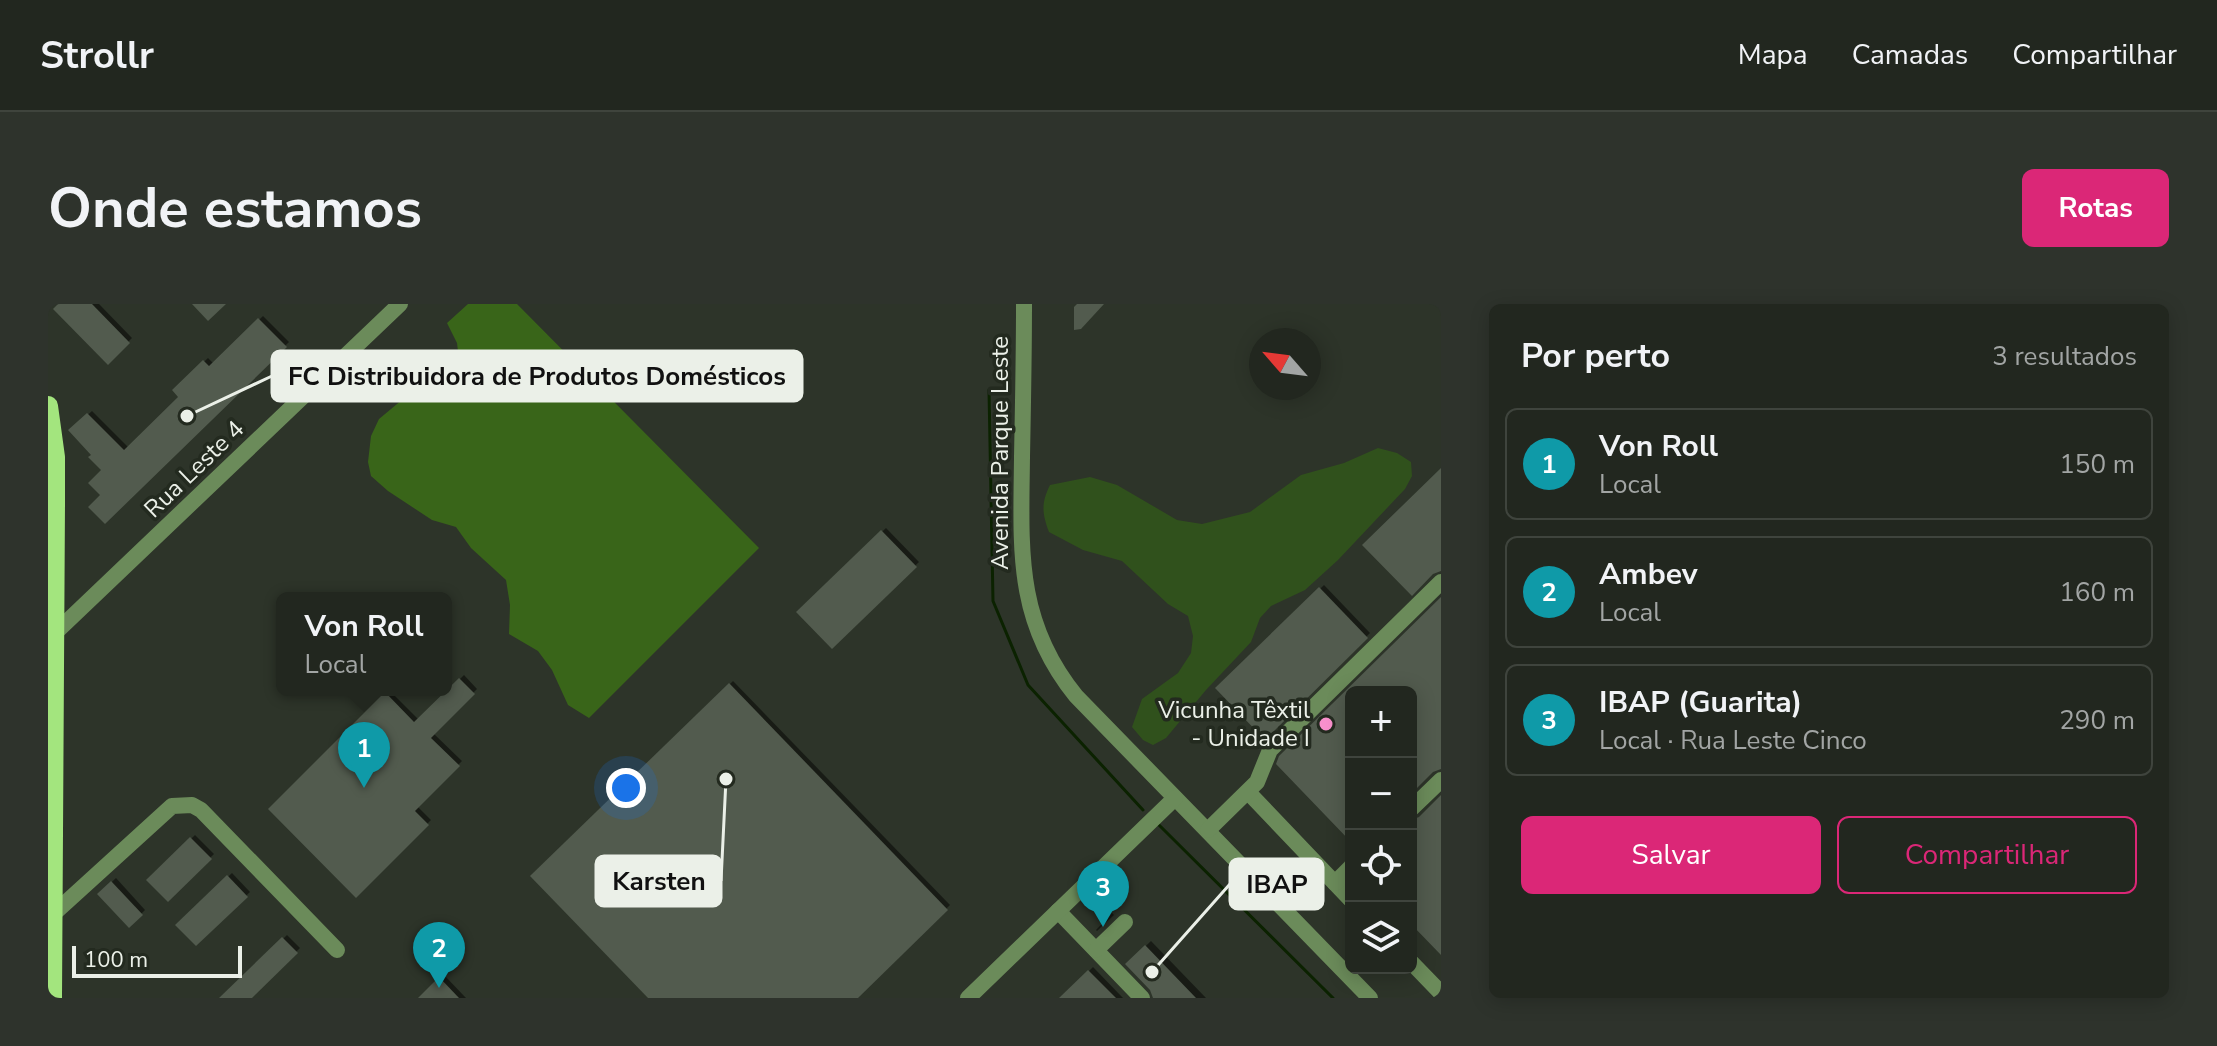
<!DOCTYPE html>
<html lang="pt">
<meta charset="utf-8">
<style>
:root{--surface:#22271f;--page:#2e332c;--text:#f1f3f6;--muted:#a2a5a4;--line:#3f443d;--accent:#db2777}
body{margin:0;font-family:"Nunito Sans",sans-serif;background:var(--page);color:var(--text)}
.controls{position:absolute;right:24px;bottom:24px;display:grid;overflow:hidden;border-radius:12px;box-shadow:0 4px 20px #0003}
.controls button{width:72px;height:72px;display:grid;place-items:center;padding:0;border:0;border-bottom:2px solid var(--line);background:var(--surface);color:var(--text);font:40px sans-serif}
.compass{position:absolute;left:1201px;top:24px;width:72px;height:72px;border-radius:50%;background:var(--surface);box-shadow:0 4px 20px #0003;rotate:298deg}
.scale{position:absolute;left:24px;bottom:20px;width:170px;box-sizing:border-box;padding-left:8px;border:4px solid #ebf0e8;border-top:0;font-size:22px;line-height:28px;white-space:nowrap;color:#ebf0e8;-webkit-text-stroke:6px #232a1f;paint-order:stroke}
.you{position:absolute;left:578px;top:484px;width:28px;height:28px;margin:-20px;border:6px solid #fff;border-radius:50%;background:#1a73e8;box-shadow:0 0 0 12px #1a73e833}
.badge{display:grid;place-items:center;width:52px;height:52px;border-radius:50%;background:var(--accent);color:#fff;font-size:26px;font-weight:700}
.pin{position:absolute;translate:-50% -66px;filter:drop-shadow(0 2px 4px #0008)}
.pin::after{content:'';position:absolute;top:42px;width:28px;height:24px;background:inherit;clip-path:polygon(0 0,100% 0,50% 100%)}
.popup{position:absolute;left:228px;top:288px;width:176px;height:104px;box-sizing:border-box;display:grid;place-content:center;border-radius:12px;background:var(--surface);filter:drop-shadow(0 2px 6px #0005);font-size:26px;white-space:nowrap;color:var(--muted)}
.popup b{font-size:30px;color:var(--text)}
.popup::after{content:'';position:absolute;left:50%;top:100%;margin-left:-16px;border:16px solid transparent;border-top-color:var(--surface)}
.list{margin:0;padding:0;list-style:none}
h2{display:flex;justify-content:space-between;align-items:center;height:104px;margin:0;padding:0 32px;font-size:34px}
h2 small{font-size:26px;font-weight:400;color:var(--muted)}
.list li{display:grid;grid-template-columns:52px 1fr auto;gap:24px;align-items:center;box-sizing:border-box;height:112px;margin:0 16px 16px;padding:0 16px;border:2px solid var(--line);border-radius:12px}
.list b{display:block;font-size:30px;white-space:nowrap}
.list p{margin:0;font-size:26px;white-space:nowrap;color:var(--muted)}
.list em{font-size:26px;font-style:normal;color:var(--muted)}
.actions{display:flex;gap:16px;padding:24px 32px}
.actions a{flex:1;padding:18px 0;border:2px solid var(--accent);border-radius:12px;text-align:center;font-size:28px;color:var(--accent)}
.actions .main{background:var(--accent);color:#fff}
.icon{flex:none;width:44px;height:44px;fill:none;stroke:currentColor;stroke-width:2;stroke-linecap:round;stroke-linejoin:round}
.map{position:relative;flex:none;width:1393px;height:694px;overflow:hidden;border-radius:12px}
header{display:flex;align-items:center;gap:48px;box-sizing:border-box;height:112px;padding:0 40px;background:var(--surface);border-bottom:2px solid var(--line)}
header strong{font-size:38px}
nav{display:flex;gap:44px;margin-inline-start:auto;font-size:28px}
.intro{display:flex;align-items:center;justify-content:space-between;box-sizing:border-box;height:192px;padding:0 48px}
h1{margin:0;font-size:56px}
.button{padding:20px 36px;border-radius:12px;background:var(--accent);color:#fff;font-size:28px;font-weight:700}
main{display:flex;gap:48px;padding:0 48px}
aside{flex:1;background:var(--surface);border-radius:12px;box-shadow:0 4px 20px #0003}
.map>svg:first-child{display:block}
</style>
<header>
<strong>Strollr</strong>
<nav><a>Mapa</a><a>Camadas</a><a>Compartilhar</a></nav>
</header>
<div class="intro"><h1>Onde estamos</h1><a class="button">Rotas</a></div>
<main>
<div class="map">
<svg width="1393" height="694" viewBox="0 0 1393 694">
<rect width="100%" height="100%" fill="#2d3429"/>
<path fill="#30511c" d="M1330,144L1349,149L1363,158L1364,172L1357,185L1290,256L1257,286L1223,302L1212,314L1203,338L1158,386L1118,434L1105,441L1095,436L1084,423L1094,395L1130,369L1143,349L1145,332L1140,312L1120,300L1074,257L1035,246L1001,228C994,209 993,199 1002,181L1042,173L1069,181L1129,216L1154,220L1202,208L1253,171L1296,159Z"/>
<path fill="#396519" d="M420,0H469L711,244L541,414L520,401L504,366L490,347L461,330L462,301L458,276L423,244L408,223L384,216L340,187L323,172L320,158L323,132L331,115L373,80L397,73L411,56L409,39L399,19Z"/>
<g fill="#0007">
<path d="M13,0H51L84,34L60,58Z"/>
<path d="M215,12L241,38L57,217L56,166L46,151L23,126L44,107L81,144L133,93L130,83L160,54L166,60Z"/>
<path d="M838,224L871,258L784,342L751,308Z"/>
<path d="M1276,281L1322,329L1217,433L1170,384Z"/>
<path d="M416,371L429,385L385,429L414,457L369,502L383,516L308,591L223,505L341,386L371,416Z"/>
<path d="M685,377L902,601L807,694H603L485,572Z"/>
<path d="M147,531L166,550L120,595L101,576Z"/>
<path d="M184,569L202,588L148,640L130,621Z"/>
<path d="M68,574L97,606L81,622L51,590Z"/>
<path d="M1064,609L1066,611L1049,627L1048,626Z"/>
<path d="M239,631L252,644L201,694H181L178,690Z"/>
<path d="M1103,637L1158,694H1106L1104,685L1079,660Z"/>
<path d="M1045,663L1075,694H1014Z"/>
<path d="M396,671L418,694H373Z"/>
</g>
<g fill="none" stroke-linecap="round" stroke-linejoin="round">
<g stroke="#0b2200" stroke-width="3">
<path d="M941,86L945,297L980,381L1095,506"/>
<path d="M1111,521L1285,694"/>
</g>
</g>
<g fill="#525b4e">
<path d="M10,0H44L82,39L60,61L5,5Z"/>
<path d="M144,0H178L160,17Z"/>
<path d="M1029,0H1056L1033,25L1026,26V3Z"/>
<path d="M210,14L239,43L57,220L40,203L52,191L40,179L53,166L40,153L43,151L20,126L39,109L76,146L130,93L124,86L155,56L161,62Z"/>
<path d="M1393,164V267L1385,270L1364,292L1314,241Z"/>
<path d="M833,226L869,263L784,345L748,308Z"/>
<path d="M1271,283L1320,334L1217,436L1167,384Z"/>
<path d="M1393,293V465L1385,468L1363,490V388H1303V538L1228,460L1231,452Z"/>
<path d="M411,374L427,390L383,434L412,462L367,507L381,521L308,594L220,505L337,388L366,418Z"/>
<path d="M681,379L900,606L810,694H600L482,572Z"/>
<path d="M1393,491V651L1363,620V516L1371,513Z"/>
<path d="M142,533L164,555L120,598L98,576Z"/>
<path d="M179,571L200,593L148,642L127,621Z"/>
<path d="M63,577L95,611L81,624L49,590Z"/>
<path d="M234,633L250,649L204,694H171Z"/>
<path d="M1097,641L1148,694H1105L1102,686L1077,660Z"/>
<path d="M1040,666L1068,694H1011Z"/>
<path d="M391,673L411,694H370Z"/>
</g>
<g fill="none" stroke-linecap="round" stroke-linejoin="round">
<g stroke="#6b8b5a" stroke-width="16">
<path d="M976,0C976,51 975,102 974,153C973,245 967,317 1028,392L1322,694"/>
<path d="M7,329L352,0"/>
<path d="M1200,488L1303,596"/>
<path d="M1363,505L1393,476"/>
<path d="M1160,526L1209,478L1222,446L1393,278"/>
<path d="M1287,579L1303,563"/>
<path d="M1010,607L1094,694"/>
<path d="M3,612L124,502L144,501L153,506L289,646"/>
<path d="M1048,646L1077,618"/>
<path d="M1363,658L1393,689"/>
<path d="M920,694L1127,494"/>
</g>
<path stroke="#a3e57e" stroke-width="20" d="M0,102L7,153V199L4,694"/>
</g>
<circle fill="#f890cc" stroke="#232a1f" stroke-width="3" cx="1278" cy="420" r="8"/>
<g text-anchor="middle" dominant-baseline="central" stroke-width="7" stroke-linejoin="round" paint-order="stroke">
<g font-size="24" fill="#ebf0e8" stroke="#232a1f">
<text transform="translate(952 149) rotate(-90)">Avenida Parque Leste</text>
<text transform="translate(146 165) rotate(-44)">Rua Leste 4</text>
</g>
<g font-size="24" fill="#ebf0e8" stroke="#232a1f" text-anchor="end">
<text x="1262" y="406">Vicunha Têxtil<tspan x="1262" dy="28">- Unidade I</tspan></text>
</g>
</g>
<path fill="none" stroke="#ebf0e8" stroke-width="3" d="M139 112L224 72M678 475L673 577M1104 668L1182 580"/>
<g fill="#ebf0e8" stroke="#232a1f" stroke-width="3">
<circle cx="139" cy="112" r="8"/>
<circle cx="678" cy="475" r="8"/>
<circle cx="1104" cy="668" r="8"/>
</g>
<g fill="#ebf0e8" stroke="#ebf0e8" stroke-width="3">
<rect x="224" y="47" width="530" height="50" rx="8"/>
<rect x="548" y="552" width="125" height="50" rx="8"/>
<rect x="1182" y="555" width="93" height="50" rx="8"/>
</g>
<g font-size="26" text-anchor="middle" font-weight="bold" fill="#111">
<text x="489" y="81">FC Distribuidora de Produtos Domésticos</text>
<text x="611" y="586">Karsten</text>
<text x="1229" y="589">IBAP</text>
</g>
</svg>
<div class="controls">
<button>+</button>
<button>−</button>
<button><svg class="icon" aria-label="locate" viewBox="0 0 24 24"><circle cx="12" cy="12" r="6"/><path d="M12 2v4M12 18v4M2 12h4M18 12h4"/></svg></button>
<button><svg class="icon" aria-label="layers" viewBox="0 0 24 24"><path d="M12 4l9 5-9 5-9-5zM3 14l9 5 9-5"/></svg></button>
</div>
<svg class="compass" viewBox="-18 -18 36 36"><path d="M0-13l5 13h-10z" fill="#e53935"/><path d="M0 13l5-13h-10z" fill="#a2a5a4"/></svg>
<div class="scale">100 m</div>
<div class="you"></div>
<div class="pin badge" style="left:316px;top:484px;background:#0f9aa8">1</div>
<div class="popup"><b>Von Roll</b>Local</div>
<div class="pin badge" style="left:391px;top:684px;background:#0f9aa8">2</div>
<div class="pin badge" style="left:1055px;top:623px;background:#0f9aa8">3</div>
</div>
<aside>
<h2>Por perto<small>3 resultados</small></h2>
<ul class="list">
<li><span class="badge" style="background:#0f9aa8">1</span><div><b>Von Roll</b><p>Local</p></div><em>150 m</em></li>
<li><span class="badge" style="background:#0f9aa8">2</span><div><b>Ambev</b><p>Local</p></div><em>160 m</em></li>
<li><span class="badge" style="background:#0f9aa8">3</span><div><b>IBAP (Guarita)</b><p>Local · Rua Leste Cinco</p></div><em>290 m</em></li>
</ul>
<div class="actions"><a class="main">Salvar</a><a>Compartilhar</a></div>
</aside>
</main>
